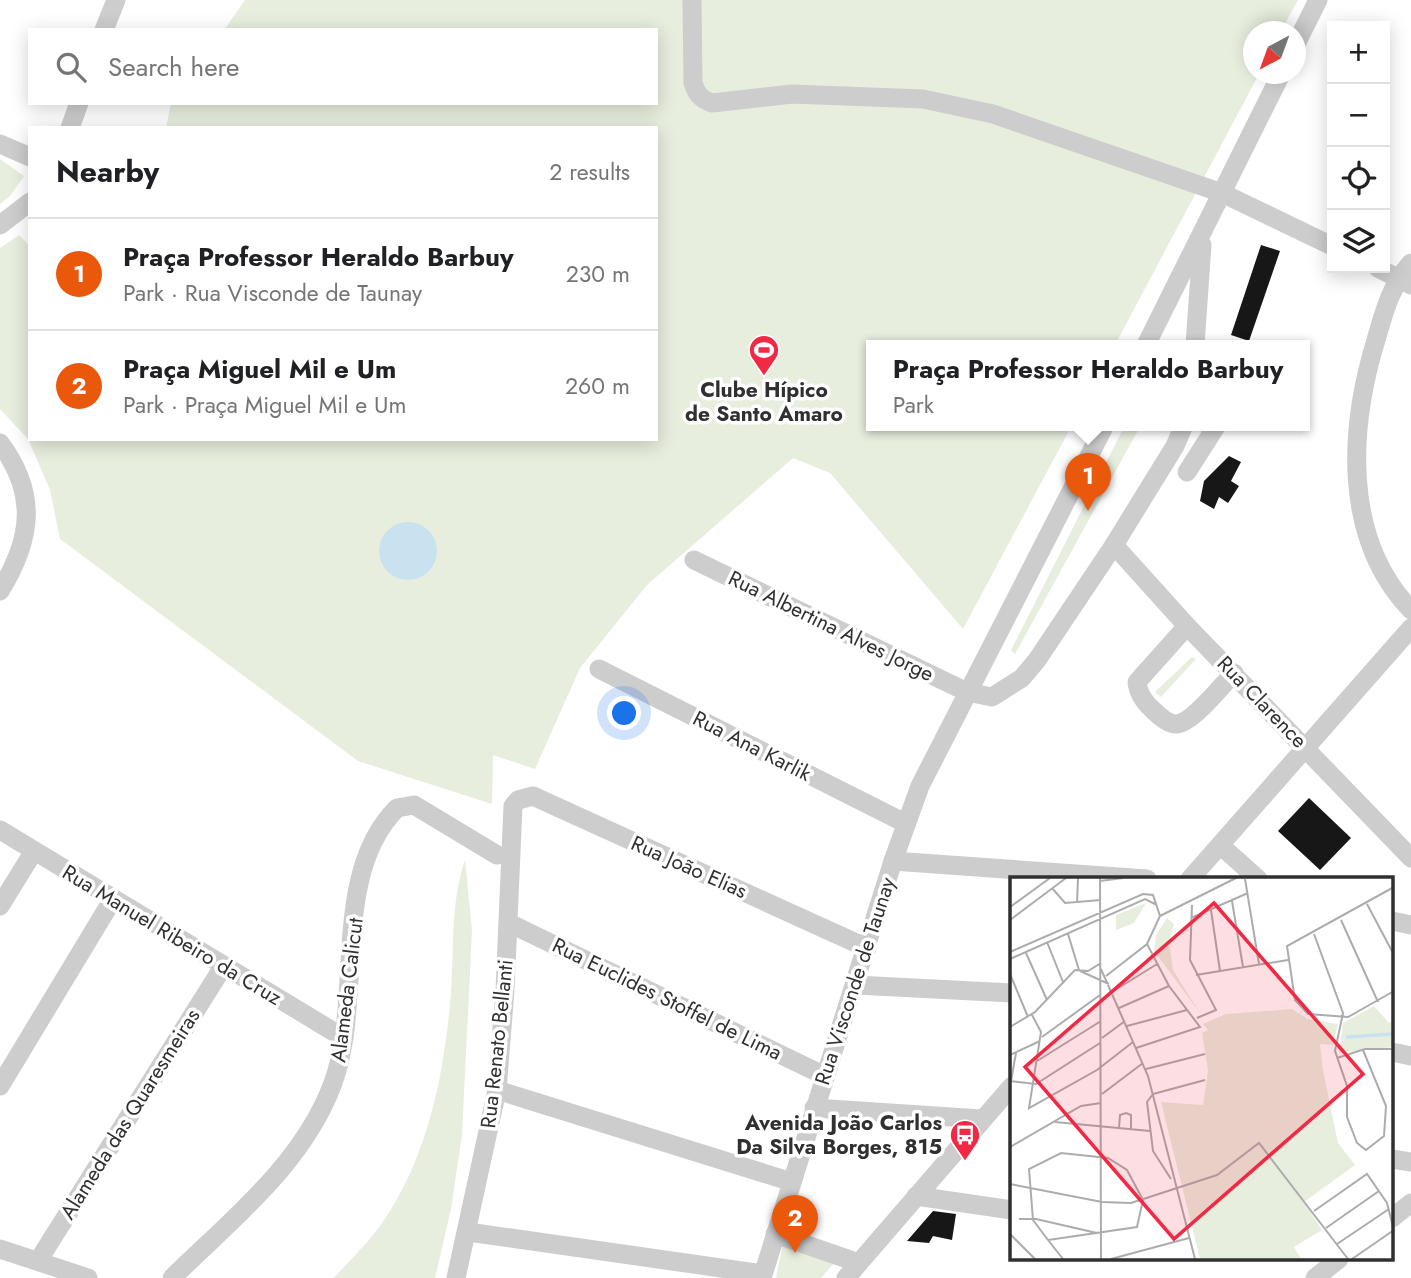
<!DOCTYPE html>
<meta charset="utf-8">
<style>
:root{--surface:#fff;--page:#f6f6f6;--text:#202124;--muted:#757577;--line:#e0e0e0;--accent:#ea580c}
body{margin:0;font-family:Jost,sans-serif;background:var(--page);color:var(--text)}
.controls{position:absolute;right:21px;top:21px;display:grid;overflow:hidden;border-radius:0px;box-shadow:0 4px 18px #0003}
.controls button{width:63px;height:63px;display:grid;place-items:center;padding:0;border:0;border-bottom:2px solid var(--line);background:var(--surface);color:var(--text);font:35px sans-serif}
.compass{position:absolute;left:1243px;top:21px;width:63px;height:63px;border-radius:50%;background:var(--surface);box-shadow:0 4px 18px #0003;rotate:221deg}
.you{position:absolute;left:625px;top:714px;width:24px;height:24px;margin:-18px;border:5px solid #fff;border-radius:50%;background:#1a73e8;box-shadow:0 0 0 10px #1a73e833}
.badge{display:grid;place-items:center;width:46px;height:46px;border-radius:50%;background:var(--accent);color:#fff;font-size:23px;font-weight:700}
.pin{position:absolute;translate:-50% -58px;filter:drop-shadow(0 2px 4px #0008)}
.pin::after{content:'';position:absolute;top:37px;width:24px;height:21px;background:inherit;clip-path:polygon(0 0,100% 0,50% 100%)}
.popup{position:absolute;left:866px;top:340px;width:444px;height:91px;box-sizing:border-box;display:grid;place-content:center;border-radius:0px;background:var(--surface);filter:drop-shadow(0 2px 5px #0005);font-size:23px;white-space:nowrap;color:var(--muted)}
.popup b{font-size:26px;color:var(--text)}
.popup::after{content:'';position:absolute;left:50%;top:100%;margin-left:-14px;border:14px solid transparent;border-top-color:var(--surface)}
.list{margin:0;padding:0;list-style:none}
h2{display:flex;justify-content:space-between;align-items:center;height:91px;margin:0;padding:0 28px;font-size:30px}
h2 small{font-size:23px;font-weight:400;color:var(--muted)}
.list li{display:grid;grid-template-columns:46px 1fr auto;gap:21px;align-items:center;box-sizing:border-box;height:112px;padding:0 28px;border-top:2px solid var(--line)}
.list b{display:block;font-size:26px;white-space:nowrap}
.list p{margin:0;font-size:23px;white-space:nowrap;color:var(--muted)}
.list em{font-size:23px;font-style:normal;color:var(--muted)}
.icon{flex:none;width:38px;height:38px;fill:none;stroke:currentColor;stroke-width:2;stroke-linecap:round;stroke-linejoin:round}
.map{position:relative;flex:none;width:1411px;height:1278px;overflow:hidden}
.search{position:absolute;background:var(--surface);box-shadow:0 4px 18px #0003;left:28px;top:28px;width:630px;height:77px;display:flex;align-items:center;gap:18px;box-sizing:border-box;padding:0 24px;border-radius:0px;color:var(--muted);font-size:26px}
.panel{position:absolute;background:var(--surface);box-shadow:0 4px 18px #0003;left:28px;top:126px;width:630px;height:315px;border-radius:0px}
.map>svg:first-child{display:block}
</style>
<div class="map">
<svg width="1411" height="1278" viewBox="0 0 1411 1278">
<rect width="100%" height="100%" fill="#fff"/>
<g fill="#e7eede">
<path d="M245,0H1298L1281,31L1254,32V74H1259L1115,345H871V425H1072L963,629L830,473L793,458L647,585L580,668L535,769L493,755L492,804L358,761L60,539L50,490L28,439L0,409V248L19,235L30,246V439H656V128H166L171,103H656V30H224Z"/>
<path d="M0,159L24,176L10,196L0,204Z"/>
<path d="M1125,425H1141L1015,654L1011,650Z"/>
<path d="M1192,657L1196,659L1161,697L1155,692Z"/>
<path d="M465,860L472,930L462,1135L451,1209L435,1278H334C349,1261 367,1244 380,1226C426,1162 443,1080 450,1004C455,956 449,907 465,860Z"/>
<path d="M783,1243L835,1262L821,1278H776Z"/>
</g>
<circle fill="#c9e2ef" cx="408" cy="551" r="29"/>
<g fill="#171717">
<path d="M1261,245L1280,251L1249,341L1231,335Z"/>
<path d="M1229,456L1241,462L1231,481L1239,486L1228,503L1219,497L1214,509L1200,501L1204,481Z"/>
<path d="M1309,798L1351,838L1320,870L1278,831Z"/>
<path d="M933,1211L956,1214L952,1240L933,1236L929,1243L907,1241Z"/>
</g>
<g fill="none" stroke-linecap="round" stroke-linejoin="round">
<g stroke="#cdcdcd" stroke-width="19">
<path d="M692,0L693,83C697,95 701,99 712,103L792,94L923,99L993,114L1222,193L1332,246"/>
<path d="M104,30L116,0"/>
<path d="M1296,44L1318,0"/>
<path d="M70,128L79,103"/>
<path d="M0,144L30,157"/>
<path d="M0,225L30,202"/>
<path d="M1411,263C1391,285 1384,312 1376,340C1349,428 1342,538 1411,610"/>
<path d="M1378,268L1411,285"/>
<path d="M1146,345L1281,74"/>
<path d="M1195,345L1202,245"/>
<path d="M0,443C38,494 32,539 0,591"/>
<path d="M1187,472L1217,425"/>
<path d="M1114,545L1187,626L1411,858"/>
<path d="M694,560L967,692L992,697L1022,678L1037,660L1114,545L1175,446L1184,425"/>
<path d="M1187,626L1137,682C1138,693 1144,702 1153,710C1158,715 1168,724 1176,724C1192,724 1222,685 1234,673"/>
<path d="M599,669L905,823"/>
<path d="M0,830L344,1038"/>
<path d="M1220,845L1258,879"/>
<path d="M893,861L1147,879"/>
<path d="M1190,879L1411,628"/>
<path d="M0,906L34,851"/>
<path d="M1392,921L1411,925"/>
<path d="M509,923L825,1076"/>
<path d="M856,985L1012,993"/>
<path d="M1392,1052L1411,1056"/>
<path d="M0,1086L113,899"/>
<path d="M497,1090L792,1182"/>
<path d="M814,1108L982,1119"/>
<path d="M1392,1159L1411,1162"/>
<path d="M916,1196L1012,1210"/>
<path d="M1392,1218L1411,1203"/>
<path d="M468,1232L763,1274"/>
<path d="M775,1234L859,1263"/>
<path d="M0,1249L88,1278"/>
<path d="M38,1261L223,967"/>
<path d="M172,1278C232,1219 303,1164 333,1083C364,999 330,875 397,808L414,805L497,855"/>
<path d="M456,1278L497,1090L505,990L513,806L518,800L533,796L867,948"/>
<path d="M762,1278L893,861L920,786L1105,425"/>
<path d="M846,1278L1012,1086"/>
<path d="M1315,1278L1339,1259"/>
</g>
</g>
<defs>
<g id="stadium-pin" transform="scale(1.575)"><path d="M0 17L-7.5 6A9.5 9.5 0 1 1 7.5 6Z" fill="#f12944" stroke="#fff"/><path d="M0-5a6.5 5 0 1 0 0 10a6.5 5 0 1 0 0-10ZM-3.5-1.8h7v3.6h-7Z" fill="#fff"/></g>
<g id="bus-pin" transform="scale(1.575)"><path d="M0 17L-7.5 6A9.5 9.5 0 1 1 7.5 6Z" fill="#f12944" stroke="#fff"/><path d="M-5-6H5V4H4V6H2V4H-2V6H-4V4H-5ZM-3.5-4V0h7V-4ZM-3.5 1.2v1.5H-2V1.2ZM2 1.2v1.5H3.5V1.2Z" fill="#fff"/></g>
</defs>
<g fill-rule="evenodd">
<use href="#stadium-pin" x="764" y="350"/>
<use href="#bus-pin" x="965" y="1135"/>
</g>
<g text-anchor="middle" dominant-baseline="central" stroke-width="7" stroke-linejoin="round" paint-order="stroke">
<g font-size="21" font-weight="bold" fill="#303030" stroke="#fff">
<text x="764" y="390">Clube Hípico<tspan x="764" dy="24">de Santo Amaro</tspan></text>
<text x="942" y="1123" text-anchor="end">Avenida João Carlos<tspan x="942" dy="24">Da Silva Borges, 815</tspan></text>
</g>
<g font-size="21" fill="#303030" stroke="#fff">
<text transform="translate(831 626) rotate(26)">Rua Albertina Alves Jorge</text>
<text transform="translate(1262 702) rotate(46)">Rua Clarence</text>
<text transform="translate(752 746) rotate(27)">Rua Ana Karlik</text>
<text transform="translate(689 867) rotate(24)">Rua João Elias</text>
<text transform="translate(172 935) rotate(31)">Rua Manuel Ribeiro da Cruz</text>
<text transform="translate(855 981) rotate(-72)">Rua Visconde de Taunay</text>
<text transform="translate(347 990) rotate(-83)">Alameda Calicut</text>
<text transform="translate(667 999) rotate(26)">Rua Euclides Stoffel de Lima</text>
<text transform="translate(497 1044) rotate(-84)">Rua Renato Bellanti</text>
<text transform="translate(130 1114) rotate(-58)">Alameda das Quaresmeiras</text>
</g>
</g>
<g transform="translate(1010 877)">
<rect width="383" height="383" fill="#fff"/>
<path d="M136,26L124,46L106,53V38ZM157,41L164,47L159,64L163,93L190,136L144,74L146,58ZM364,129L379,146L383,144V170L329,176L333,146ZM282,132L298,142L328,147L323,168L310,167L313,193L328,266L345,288L294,325L312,353L284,370L291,382H190L151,225L193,228L198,194L192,156L198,153L193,147L216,137Z" fill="#e7eede"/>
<path fill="none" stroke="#c9e2ef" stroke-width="3.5" d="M336,160L384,157"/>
<path fill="none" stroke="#acacac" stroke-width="2" d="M90,1L91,382M235,2L249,87M90,4L113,1M384,10L277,69L285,123L298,137L338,140L384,114M42,11L55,26L91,23M222,24L233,90M67,26L68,1M357,27L384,78M182,28L180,83L206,133L187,141M0,30L40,1M201,33L210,94M150,39L226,1M181,41L238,16M0,43L56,1M331,43L368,125M58,57L69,93M304,57L333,136L325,174L337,209V240L347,266L356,273L374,259L376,229L353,173M37,65L53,105M0,75L133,17L143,18L150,39L137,67L96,99M16,76L37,123M0,82L135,22L145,27M91,92L138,199L185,382M70,94L99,107M0,97L18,140M186,98L278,83M102,115L147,87M109,131L159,109M22,138L31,155L19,231L87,193L123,165M117,149L177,133M0,150L25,135L65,93L78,94L91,86M32,160L90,118M92,161L115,144M126,171L190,150L159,109L137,67M0,178L30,164M327,181L355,172H384M27,184L91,144M136,192L195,177M0,204L26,207L90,166M1,204L6,176M92,217L133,186M143,217L137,225L143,274L161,302M143,217L195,203M45,245L140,254M109,251L110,238L116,236L121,238V252M0,270L71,229L91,226M0,307L92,325L121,326L207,298L249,266L338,382M304,334L357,297L377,326L384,354M9,342H26L87,356M316,351L369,314M0,357L25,382M38,363L127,350L133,323L117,293L98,281L51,276L19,292L23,343L38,363L53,382M327,367L379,332M101,382L179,361M342,382L384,353"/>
<path fill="#f12944" fill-opacity="0.15" stroke="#f12944" stroke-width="3.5" d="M204,26L353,197L164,362L15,190Z"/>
<rect width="383" height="383" fill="none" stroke="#303030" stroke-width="3.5"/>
</g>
</svg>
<div class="controls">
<button>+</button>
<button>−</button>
<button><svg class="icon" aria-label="locate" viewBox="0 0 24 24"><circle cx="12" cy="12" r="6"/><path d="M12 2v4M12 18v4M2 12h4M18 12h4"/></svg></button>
<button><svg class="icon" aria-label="layers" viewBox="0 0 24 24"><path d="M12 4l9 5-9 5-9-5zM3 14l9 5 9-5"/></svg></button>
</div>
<svg class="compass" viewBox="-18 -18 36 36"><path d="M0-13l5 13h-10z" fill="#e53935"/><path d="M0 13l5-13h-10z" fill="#757577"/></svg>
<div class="you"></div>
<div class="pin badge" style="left:1088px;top:511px">1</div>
<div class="popup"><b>Praça Professor Heraldo Barbuy</b>Park</div>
<div class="pin badge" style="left:795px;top:1253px">2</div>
<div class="search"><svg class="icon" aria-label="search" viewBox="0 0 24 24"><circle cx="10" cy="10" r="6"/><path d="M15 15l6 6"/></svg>Search here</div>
<section class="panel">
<h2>Nearby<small>2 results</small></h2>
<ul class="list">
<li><span class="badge">1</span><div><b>Praça Professor Heraldo Barbuy</b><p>Park · Rua Visconde de Taunay</p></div><em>230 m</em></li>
<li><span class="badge">2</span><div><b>Praça Miguel Mil e Um</b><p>Park · Praça Miguel Mil e Um</p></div><em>260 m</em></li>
</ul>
</section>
</div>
